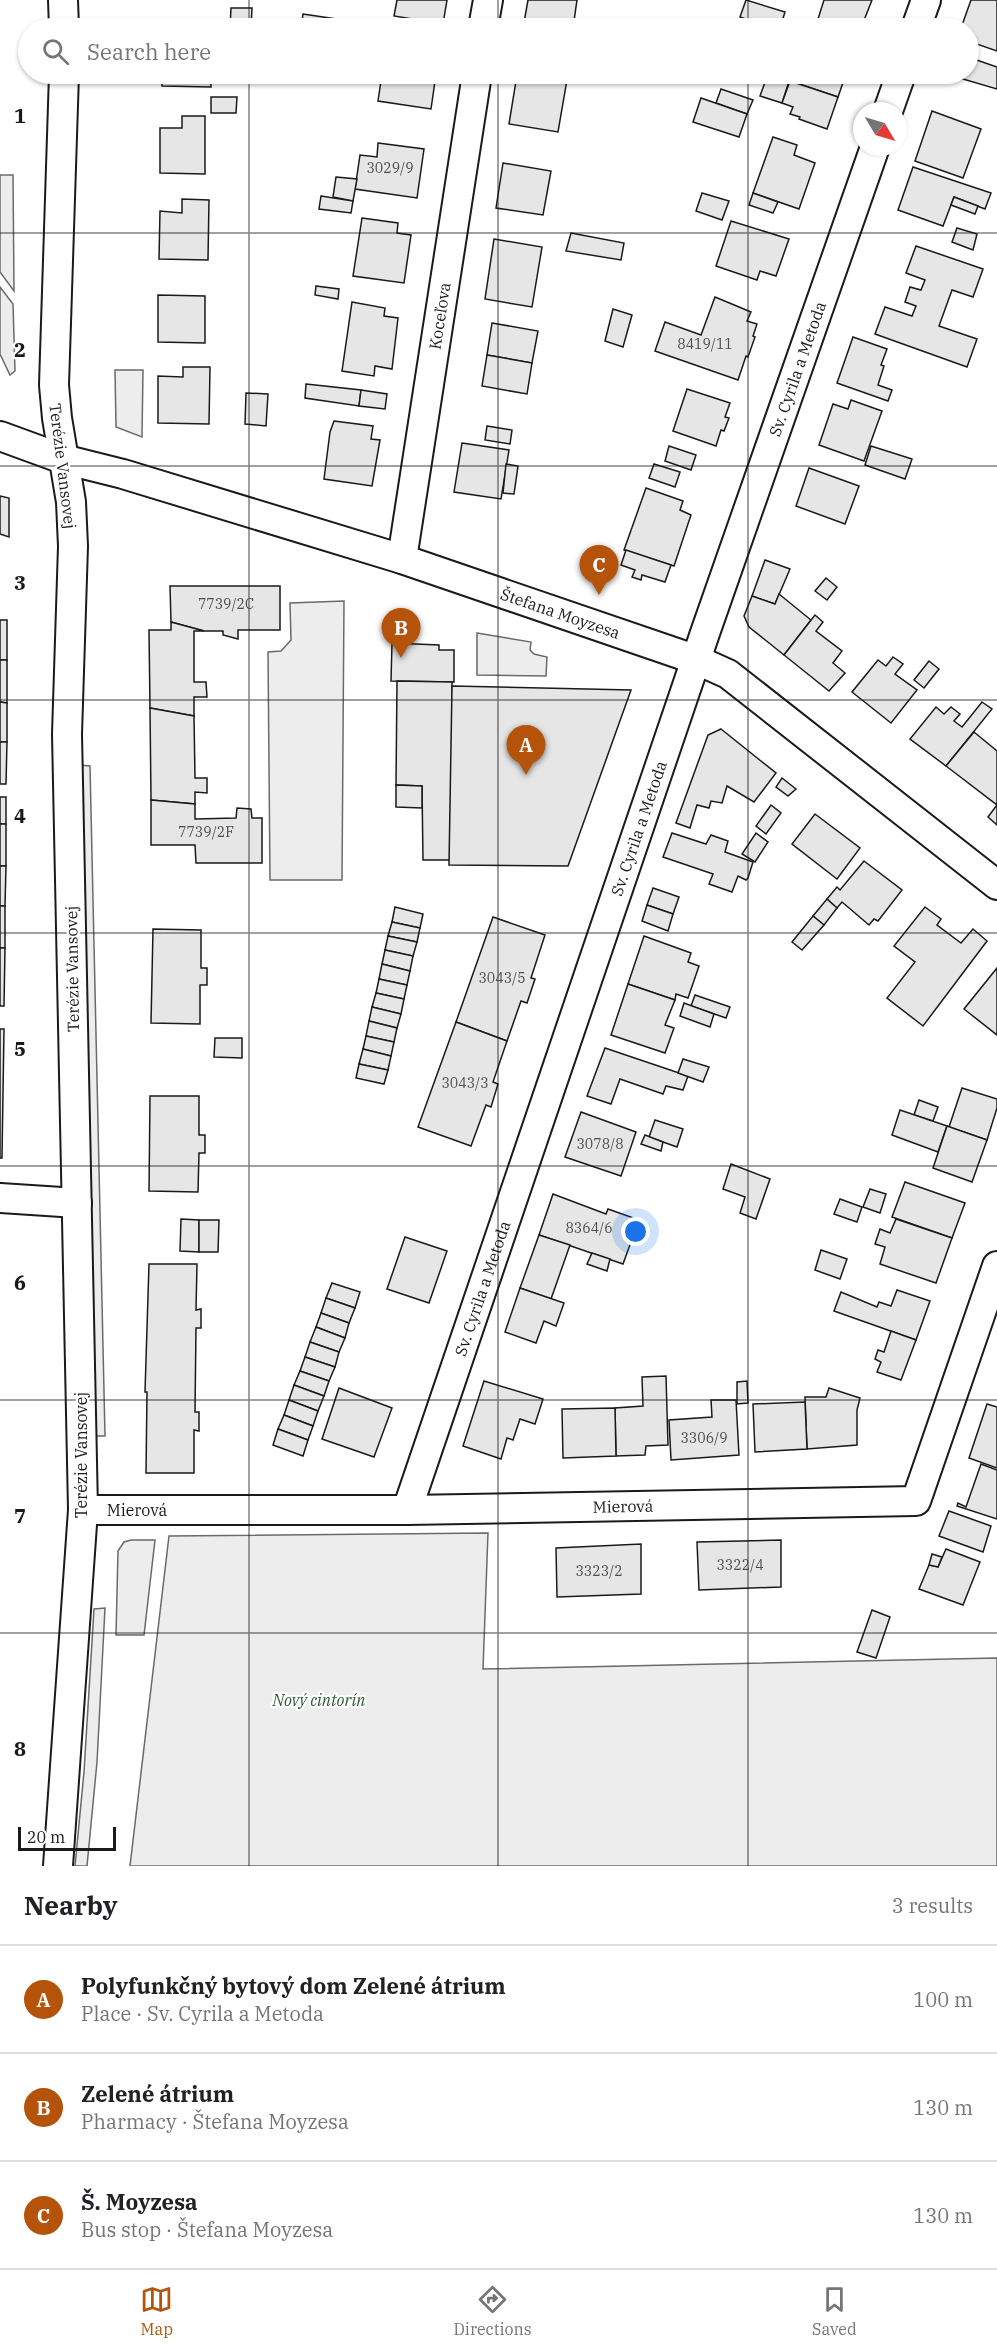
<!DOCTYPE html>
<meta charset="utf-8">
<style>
:root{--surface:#fff;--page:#f6f6f6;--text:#202124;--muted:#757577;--line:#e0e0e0;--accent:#b45309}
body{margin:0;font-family:"IBM Plex Serif",serif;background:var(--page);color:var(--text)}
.compass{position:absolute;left:853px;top:102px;width:54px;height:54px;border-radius:50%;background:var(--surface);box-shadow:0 2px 4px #0004;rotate:128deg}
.scale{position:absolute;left:18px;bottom:15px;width:98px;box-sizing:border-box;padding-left:6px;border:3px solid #1a1a1a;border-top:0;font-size:16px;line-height:21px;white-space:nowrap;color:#1a1a1a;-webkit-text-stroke:4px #fff;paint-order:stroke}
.you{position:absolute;left:636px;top:1232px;width:21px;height:21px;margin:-15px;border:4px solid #fff;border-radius:50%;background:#1a73e8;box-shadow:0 0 0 9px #1a73e833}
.badge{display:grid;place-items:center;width:39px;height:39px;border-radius:50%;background:var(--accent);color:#fff;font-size:20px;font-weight:700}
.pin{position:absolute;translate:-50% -50px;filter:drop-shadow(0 2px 3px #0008)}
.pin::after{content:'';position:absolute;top:32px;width:21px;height:18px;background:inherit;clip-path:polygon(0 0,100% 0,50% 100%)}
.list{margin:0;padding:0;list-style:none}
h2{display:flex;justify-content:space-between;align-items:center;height:78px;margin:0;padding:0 24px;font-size:26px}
h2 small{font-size:20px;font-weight:400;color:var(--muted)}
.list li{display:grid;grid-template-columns:39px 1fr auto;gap:18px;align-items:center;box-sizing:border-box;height:108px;padding:0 24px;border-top:2px solid var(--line)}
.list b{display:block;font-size:22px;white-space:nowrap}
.list p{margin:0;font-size:20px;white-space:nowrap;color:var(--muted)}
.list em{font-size:20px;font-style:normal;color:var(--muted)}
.icon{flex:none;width:33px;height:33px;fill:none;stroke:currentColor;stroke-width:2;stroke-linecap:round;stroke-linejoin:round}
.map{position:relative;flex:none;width:997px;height:1866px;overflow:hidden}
.search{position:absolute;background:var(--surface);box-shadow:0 2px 4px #0004;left:18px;right:18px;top:18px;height:66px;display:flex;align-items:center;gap:15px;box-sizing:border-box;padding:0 21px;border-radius:33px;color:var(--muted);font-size:22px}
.sheet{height:402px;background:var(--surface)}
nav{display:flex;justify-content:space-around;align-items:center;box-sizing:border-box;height:84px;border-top:2px solid var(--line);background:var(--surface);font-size:16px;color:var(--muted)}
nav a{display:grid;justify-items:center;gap:3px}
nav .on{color:var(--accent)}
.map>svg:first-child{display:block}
</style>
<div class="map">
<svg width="997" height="1866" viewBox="0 0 997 1866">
<rect width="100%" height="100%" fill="#fff"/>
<g fill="#ededed" stroke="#6a6a6a" stroke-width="1.5">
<path d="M0,175H13L14,291L0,272Z"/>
<path d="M0,287L13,304L15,371L10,375L0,354Z"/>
<path d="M115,370H143L142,437L116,427Z"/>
<path d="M344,601L342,880H270L268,652L281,651L291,640L290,603Z"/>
<path d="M477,633L531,642L530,650L534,654L547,657L546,676L477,675Z"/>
<path d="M79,765L90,766L105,1436H95Z"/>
<path d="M488,1533L483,1669L997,1658V1866H130L169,1536Z"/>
<path d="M131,1540H155L144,1635H116L118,1551L124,1542Z"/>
<path d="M105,1608L97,1762L87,1866H75L84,1772L94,1609Z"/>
</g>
<g fill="#e6e6e6" stroke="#1a1a1a" stroke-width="1.5">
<path d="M397,0H447L443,24L394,16Z"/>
<path d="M528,0H577L573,28H523Z"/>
<path d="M746,0L785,12L780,28H772L740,17Z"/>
<path d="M824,0H872L861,28H842L818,19Z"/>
<path d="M971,0H997V51L968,41V28H961Z"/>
<path d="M231,8H252L251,28H230Z"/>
<path d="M303,14L363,23V28H301Z"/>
<path d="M968,57L997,67V89L946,74H968Z"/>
<path d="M162,74H211V87L162,86Z"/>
<path d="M382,74H436L431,109L378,101Z"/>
<path d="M538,74H568L558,132L509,124L517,75L537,79Z"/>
<path d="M768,74L791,75L782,103L760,96Z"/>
<path d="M792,74H846L838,97L790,81Z"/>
<path d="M790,81L838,97L827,129L799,119L800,117L790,114L793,107L782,103Z"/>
<path d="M721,89L753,100L747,114L716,103Z"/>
<path d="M211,97H237L236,113H211Z"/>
<path d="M701,98L747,114L739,137L693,122Z"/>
<path d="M932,111L981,129L963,178L915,161Z"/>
<path d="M182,116H205V174L160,173V128H182Z"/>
<path d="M773,137L797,145L794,155L815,163L799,209L753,193Z"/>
<path d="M378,143L424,149L417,198L355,189L360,155L377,157Z"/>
<path d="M503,163L551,171L543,215L496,208Z"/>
<path d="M913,167L991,193L985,209L954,197L943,226L898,210Z"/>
<path d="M336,177L357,179L353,201L333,197Z"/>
<path d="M702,193L729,201L722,220L696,211Z"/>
<path d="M753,193L778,202L773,213L749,205Z"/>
<path d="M321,196L353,201L351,213L319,209Z"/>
<path d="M954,197L978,206L975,214L951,205Z"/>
<path d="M182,199L209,200L208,260L159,259L160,211L182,213Z"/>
<path d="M362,218L398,223L397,233L411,235L404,283L353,276Z"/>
<path d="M731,221L789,239L776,276L760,271L757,280L716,266Z"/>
<path d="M957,228L977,234L973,250L952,242Z"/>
<path d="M571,233L624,243L621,260L566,251Z"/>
<path d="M494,239L542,247L532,307L485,299Z"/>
<path d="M916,246L983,269L973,297L952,290L939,326L977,339L967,367L875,334L885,307L912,316L916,306L905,302L910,287L921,290L925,280L906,273Z"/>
<path d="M316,286L339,289L338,299L315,295Z"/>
<path d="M158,295L205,296V343L158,342Z"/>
<path d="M715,297L751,312L747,321L757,324L753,336L755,337L748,357L746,356L738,380L655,351L665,322L701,335Z"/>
<path d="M352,302L385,308L384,316L398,318L392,369L375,366L374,376L342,371Z"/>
<path d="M613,309L632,315L623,347L605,341Z"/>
<path d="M492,323L538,331L532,363L487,355Z"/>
<path d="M853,337L887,349L881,365L884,366L878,385L892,390L888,401L837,383Z"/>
<path d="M487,355L532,363L527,394L482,386Z"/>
<path d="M183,367H210L209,424L158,423V376L183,377Z"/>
<path d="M306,384L361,390L359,406L305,398Z"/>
<path d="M687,389L730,403L725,417L729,418L724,431L721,430L716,446L673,431Z"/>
<path d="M361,390L387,394L385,409L359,406Z"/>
<path d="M246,393L268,394L266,426L245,424Z"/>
<path d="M851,400L882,411L864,461L819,445L833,404L848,409Z"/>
<path d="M334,421L373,426L371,439L380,440L372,486L324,479L330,432Z"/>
<path d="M487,426L512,430L510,444L485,440Z"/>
<path d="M462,443L509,450L501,499L454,492Z"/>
<path d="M669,446L696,455L691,470L665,461Z"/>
<path d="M871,446L912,459L905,479L865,465Z"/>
<path d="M506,464L518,466L514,494L503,493Z"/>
<path d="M654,464L680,472L675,487L649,478Z"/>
<path d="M809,468L859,486L845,524L796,506Z"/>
<path d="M646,488L683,501L680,510L691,515L674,566L624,550Z"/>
<path d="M0,496L9,498V537L0,534Z"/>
<path d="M626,550L671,565L665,582L642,575L641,580L632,577L635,570L621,565Z"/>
<path d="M765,560L790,569L775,604L752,596Z"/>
<path d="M826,578L837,587L827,600L815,591Z"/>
<path d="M170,586H280V630H238V639L223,635V631H204L171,622Z"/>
<path d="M779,594L811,620L784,655L749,627L744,616L752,596L775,604Z"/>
<path d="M815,615L823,622L816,631L842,651L833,663L845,673L829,691L784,655Z"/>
<rect x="0" y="620" width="7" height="40"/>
<path d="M171,622L204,631H194V682H206L207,697H194V716L150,708L149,630H171Z"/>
<path d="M392,643L439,645V650H454V682L391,681Z"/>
<path d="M893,657L903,664L895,674L917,690L891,723L852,692L878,660L886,666Z"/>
<path d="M0,660H7V703L0,702Z"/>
<path d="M929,661L939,669L924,688L914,680Z"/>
<path d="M397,681L452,682L451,860H423L422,786L396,785Z"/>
<path d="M452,686L631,690L568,866L449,865Z"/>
<path d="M0,702L7,703V742H0Z"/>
<path d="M982,702L992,709L946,766L910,739L936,707L944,714L951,707L960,714L954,721L962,727Z"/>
<path d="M150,708L194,716L195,778H207V793L195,792V804L151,800Z"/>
<path d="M721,729L776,773L754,802L727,786L722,803L711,801L709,808L697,805L690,828L676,823L708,735Z"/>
<path d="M974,732L997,751V805L946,766Z"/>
<path d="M0,742H7L6,784H0Z"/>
<path d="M782,778L796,789L788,796L776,787Z"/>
<path d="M396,785L422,786V808L396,807Z"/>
<rect x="0" y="797" width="6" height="27"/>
<path d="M151,800L195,804V819L236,818L237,808L251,809L252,818H262V863H196L195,845H151Z"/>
<path d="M771,805L781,813L766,834L756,826Z"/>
<path d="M997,805V825L988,817Z"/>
<path d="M815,814L860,848L837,879L792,844Z"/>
<rect x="0" y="824" width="6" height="42"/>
<path d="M672,833L706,844L711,835L728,841L725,852L753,862L748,878L746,880L738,876L732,892L709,884L713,874L663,857Z"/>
<path d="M756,833L768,842L755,862L742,854Z"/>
<path d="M864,861L902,890L878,921L874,919L869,925L842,902L837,908L827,899L837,887L840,890Z"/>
<path d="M0,866H6L5,906H0Z"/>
<path d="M653,888L679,897L673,914L647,905Z"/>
<path d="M827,899L837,908L824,925L813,916Z"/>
<path d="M647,905L673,914L668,931L642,921Z"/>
<rect x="0" y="906" width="5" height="42"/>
<path d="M395,907L423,914L420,928L392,922Z"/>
<path d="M925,907L941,919L937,925L961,943L973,929L987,941L923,1026L887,998L915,962L894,946Z"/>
<path d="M813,916L824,925L802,950L792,942Z"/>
<path d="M493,917L545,935L531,978L535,979L527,1003L521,1001L507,1041L456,1022Z"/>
<path d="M392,922L420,928L417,942L388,936Z"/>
<path d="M153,929L201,930V968H207V985H200V1024L151,1023Z"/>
<path d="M388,936L417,942L413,956L385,950Z"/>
<path d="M644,936L691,953L688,962L699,966L688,998L676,994L675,1000L628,984Z"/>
<path d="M0,948H5L4,1006H0Z"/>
<path d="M385,950L413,956L410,971L382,964Z"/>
<path d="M382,964L410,971L407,985L379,979Z"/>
<path d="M997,968V1035L964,1009Z"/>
<path d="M379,979L407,985L404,999L376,993Z"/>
<path d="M628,984L675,1000L665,1025L674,1028L665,1053L611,1035Z"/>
<path d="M376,993L404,999L401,1014L372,1007Z"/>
<path d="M695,995L730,1007L726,1018L691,1006Z"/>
<path d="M684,1003L714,1014L710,1027L680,1016Z"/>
<path d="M372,1007L401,1014L397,1028L369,1021Z"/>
<path d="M369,1021L397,1028L394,1042L366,1036Z"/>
<path d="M456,1022L507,1041L493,1082L498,1084L491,1107L486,1105L471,1146L418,1127Z"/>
<path d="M0,1029H4L2,1158H0Z"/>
<path d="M366,1036L394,1042L391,1056L363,1049Z"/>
<path d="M215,1038H242V1058L214,1057Z"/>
<path d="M605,1048L688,1076L683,1090L666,1086L663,1094L620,1079L611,1104L587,1096Z"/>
<path d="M363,1049L391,1056L388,1070L359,1064Z"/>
<path d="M683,1059L709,1067L703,1082L678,1073Z"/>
<path d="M359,1064L388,1070L384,1084L356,1078Z"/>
<path d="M962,1088L997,1099V1108L987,1140L949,1127Z"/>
<path d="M150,1096H199V1135H205V1153H199L198,1192L149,1191Z"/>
<path d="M919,1100L938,1107L933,1121L914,1115Z"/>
<path d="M900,1110L947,1126L938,1152L892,1135Z"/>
<path d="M581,1112L636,1132L621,1176L565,1157Z"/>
<path d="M655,1120L683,1129L677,1147L649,1137Z"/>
<path d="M947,1126L987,1140L972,1182L933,1168Z"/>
<path d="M645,1135L663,1142L661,1151L641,1144Z"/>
<path d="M731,1164L770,1179L756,1219L740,1213L745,1197L723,1189Z"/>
<path d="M905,1182L965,1203L952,1238L892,1217Z"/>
<path d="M870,1189L886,1194L880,1213L863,1207Z"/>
<path d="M553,1194L606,1214L608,1209L639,1220L623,1264L539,1235Z"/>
<path d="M840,1199L862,1207L857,1222L834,1214Z"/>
<path d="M181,1219L199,1220V1252L180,1251Z"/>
<path d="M896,1219L952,1238L936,1283L880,1264L885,1247L875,1244L880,1229L890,1233Z"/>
<path d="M199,1220H219L218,1252H199Z"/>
<path d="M639,1220L645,1222L637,1244L632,1242Z"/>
<path d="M539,1235L570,1245L551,1299L520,1288Z"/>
<path d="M405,1237L447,1251L429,1303L387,1289Z"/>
<path d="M821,1250L847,1259L840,1279L815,1270Z"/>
<path d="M592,1253L610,1259L607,1271L587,1264Z"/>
<path d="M149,1264H197L196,1310L201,1309V1328H196L195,1412H199V1431L194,1430V1473H146L147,1392H145Z"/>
<path d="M332,1283L360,1292L355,1308L326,1298Z"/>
<path d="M520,1288L564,1303L556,1326L544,1321L536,1343L505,1332Z"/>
<path d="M897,1290L930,1301L916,1340L834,1311L841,1292L877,1307L879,1302L891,1306Z"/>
<path d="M326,1298L355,1308L349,1323L321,1313Z"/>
<path d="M321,1313L349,1323L345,1338L316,1327Z"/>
<path d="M316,1327L345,1338L339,1352L310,1342Z"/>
<path d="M891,1331L916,1340L901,1380L877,1372L881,1362L875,1359L878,1350L884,1352Z"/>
<path d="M310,1342L339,1352L335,1367L305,1357Z"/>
<path d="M305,1357L335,1367L329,1381L300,1371Z"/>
<path d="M300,1371L329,1381L324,1396L294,1385Z"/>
<path d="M666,1376L668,1445L646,1446L645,1455L616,1456L615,1408L643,1406L642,1377Z"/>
<path d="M484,1381L543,1399L535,1424L520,1419L513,1440L507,1438L501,1459L463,1446Z"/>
<path d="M747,1381L748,1403L737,1404V1382Z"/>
<path d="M294,1385L324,1396L318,1411L289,1400Z"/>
<path d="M339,1388L392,1408L374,1457L322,1439Z"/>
<path d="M829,1388L860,1398L857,1410V1445L807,1449L805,1397H826Z"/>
<path d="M289,1400L318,1411L313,1426L284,1415Z"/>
<path d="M711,1400H736L739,1455L671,1460L669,1420L712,1417Z"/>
<path d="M805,1402L807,1449L755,1452L753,1404Z"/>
<path d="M987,1404L997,1407V1468L969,1458Z"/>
<path d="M615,1408L616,1456L563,1458L562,1409Z"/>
<path d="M284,1415L313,1426L308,1440L278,1429Z"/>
<path d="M278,1429L308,1440L303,1456L273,1445Z"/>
<path d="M981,1464L997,1470V1519L957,1506L958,1503L966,1507Z"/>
<path d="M949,1511L991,1526L983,1552L939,1536Z"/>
<path d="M781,1540V1587L699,1590L697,1542Z"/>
<path d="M641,1544V1594L557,1597L556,1548Z"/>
<path d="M946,1549L980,1562L963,1605L919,1589L929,1565L938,1567Z"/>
<path d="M932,1554L942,1557L938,1567L929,1565Z"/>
<path d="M872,1610L890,1617L876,1658L857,1652Z"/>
</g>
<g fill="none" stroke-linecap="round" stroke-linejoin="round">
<g stroke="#1a1a1a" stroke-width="32">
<g id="minor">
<path d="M63,0L64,28"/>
<path d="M483,28L488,0"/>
<path d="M916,28L926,0"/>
<path d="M888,111L901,74"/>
<path id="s1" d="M0,436L63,459L123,474L402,559L697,660L728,674L997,885"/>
<path id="s2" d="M402,559L477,74"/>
<path d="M0,1198L77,1203"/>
<path id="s3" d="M83,1510H407L916,1501L997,1266"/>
<path id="s4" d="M407,1510L705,633L875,147"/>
<path d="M58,1866L83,1510L67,734L73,546L71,502L57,418L54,385L64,74"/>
</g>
</g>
<use href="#minor" stroke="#fff" stroke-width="28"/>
</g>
<path fill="none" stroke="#1a1a1a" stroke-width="1.5" stroke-opacity="0.55" d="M249,0V28M498,0V28M748,0V28M249,74V1866M498,74V1866M748,74V1866M0,233H997M0,466H997M0,700H997M0,933H997M0,1166H997M0,1400H997M0,1633H997"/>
<g text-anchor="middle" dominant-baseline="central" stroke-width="4.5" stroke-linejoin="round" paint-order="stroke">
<g font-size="14" fill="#4d4d4d">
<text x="390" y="168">3029/9</text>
<text x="705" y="344">8419/11</text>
<text x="226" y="604">7739/2C</text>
<text x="206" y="832">7739/2F</text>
<text x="502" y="978">3043/5</text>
<text x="465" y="1083">3043/3</text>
<text x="600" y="1144">3078/8</text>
<text x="589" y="1228">8364/6</text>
<text x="704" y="1438">3306/9</text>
<text x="740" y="1565">3322/4</text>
<text x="599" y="1571">3323/2</text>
</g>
<g font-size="16" fill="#1a1a1a" stroke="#fff">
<text stroke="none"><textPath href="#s2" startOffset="246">Koceľova</textPath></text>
<text stroke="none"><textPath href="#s4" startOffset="1206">Sv. Cyrila a Metoda</textPath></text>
<text transform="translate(63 466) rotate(83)">Terézie Vansovej</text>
<text stroke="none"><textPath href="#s1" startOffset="588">Štefana Moyzesa</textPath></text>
<text stroke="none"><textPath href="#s4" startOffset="720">Sv. Cyrila a Metoda</textPath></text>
<text transform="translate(72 969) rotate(-91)">Terézie Vansovej</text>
<text stroke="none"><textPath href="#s4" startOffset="234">Sv. Cyrila a Metoda</textPath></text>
<text transform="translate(81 1455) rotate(-90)">Terézie Vansovej</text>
<text stroke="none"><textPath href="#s3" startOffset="540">Mierová</textPath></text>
<text stroke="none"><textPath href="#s3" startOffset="54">Mierová</textPath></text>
</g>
<g font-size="16" font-style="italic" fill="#2b5a34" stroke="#fff">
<text x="319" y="1700">Nový cintorín</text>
</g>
</g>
<g font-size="20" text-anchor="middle" font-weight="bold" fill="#1a1a1a" stroke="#fff" stroke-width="4.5" stroke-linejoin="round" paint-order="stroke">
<text x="20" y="123">1</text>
<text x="20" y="357">2</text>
<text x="20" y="590">3</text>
<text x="20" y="823">4</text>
<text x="20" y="1056">5</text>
<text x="20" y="1290">6</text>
<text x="20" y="1523">7</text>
<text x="20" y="1756">8</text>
</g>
</svg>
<svg class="compass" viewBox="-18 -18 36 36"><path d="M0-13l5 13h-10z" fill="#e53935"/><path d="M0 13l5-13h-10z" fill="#757577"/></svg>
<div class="scale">20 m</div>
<div class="you"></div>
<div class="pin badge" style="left:526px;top:775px">A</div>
<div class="pin badge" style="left:401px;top:658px">B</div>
<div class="pin badge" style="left:599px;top:595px">C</div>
<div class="search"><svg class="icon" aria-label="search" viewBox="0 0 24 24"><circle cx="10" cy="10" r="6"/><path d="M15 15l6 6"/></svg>Search here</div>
</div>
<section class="sheet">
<h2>Nearby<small>3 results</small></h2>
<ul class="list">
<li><span class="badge">A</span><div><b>Polyfunkčný bytový dom Zelené átrium</b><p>Place · Sv. Cyrila a Metoda</p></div><em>100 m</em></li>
<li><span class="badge">B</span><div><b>Zelené átrium</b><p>Pharmacy · Štefana Moyzesa</p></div><em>130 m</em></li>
<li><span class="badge">C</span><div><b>Š. Moyzesa</b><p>Bus stop · Štefana Moyzesa</p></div><em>130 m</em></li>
</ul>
</section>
<nav>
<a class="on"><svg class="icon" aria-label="map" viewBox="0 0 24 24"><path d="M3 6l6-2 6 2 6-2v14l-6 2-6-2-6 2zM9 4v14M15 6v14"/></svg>Map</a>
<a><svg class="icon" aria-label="directions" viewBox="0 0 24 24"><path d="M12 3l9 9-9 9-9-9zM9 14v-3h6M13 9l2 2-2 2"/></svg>Directions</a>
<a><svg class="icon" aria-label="saved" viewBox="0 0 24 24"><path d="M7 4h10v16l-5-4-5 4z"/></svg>Saved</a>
</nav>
